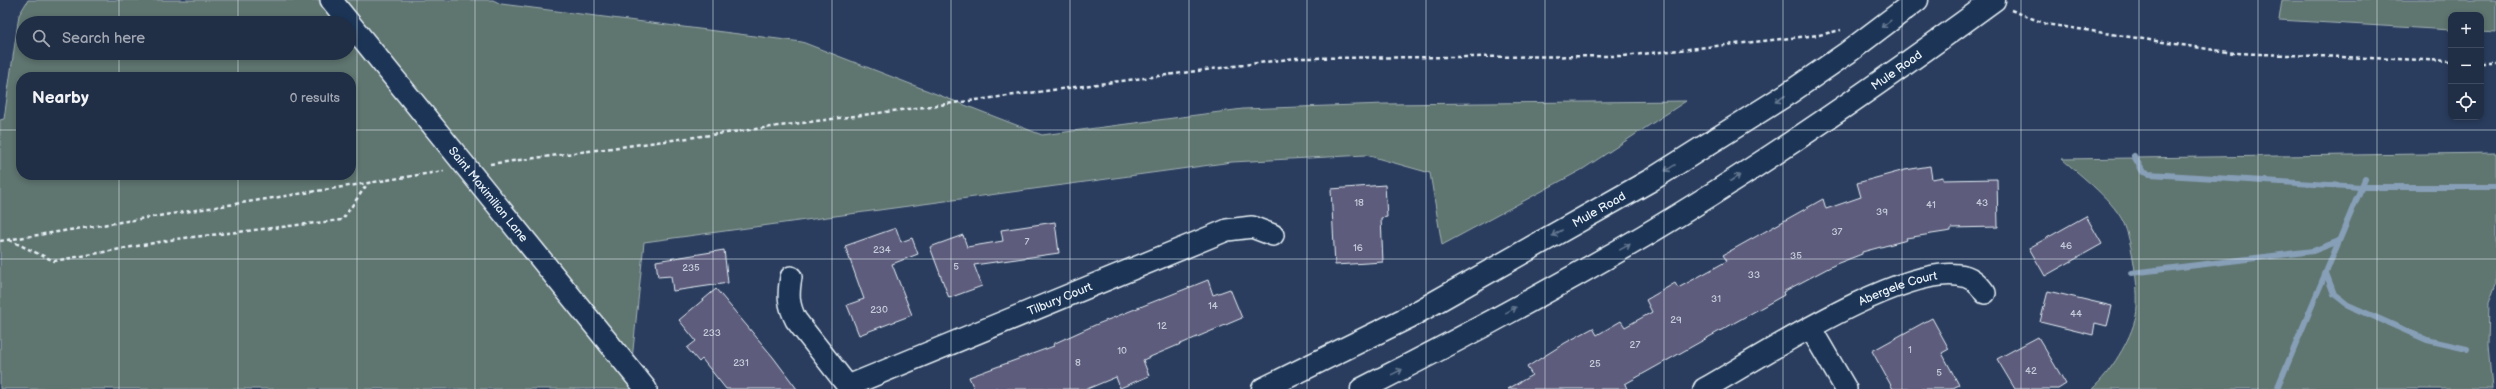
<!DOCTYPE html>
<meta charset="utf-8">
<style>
:root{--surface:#202e46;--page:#28364d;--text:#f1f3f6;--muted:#a2a8b3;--line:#3d4a5f}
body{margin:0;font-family:"Balsamiq Sans",sans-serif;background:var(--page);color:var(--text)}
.controls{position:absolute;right:12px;top:12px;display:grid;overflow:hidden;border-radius:8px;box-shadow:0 2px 6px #0003}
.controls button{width:36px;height:36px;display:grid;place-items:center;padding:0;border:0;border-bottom:1px solid var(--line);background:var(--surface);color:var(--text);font:20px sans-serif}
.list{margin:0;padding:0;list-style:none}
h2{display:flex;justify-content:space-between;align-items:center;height:52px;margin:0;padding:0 16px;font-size:17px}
h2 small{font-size:13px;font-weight:400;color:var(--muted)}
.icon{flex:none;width:22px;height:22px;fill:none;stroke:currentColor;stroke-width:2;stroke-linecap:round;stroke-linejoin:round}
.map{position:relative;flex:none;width:2496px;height:389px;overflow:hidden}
.search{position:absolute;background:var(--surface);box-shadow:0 2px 6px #0003;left:16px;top:16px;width:340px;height:44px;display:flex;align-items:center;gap:10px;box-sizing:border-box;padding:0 14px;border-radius:22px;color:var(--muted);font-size:15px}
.panel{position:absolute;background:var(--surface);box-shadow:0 2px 6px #0003;left:16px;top:72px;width:340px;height:108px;border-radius:16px}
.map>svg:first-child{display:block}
</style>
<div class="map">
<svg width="2496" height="389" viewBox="0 0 2496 389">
<rect width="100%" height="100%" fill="#2a3d5e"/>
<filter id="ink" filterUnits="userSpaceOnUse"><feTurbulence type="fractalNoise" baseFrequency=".025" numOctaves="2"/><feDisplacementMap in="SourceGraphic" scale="8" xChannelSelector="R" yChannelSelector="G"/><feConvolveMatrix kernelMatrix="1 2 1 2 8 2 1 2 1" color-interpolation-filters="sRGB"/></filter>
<g filter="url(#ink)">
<g fill="#5e746f" stroke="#a3b2b4" fill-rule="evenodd">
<path d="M28,0H493L501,4L802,42L1042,135L1243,109L1385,104L1686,101L1583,169L1442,245L1430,173L1366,155L1232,162L644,242L632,360L656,389H0V120L4,119L19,15ZM23,23H349V53H23ZM21,77H351V175H21Z"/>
<path d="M2282,0H2496V33L2481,32V15H2451V30L2279,20Z"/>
<path d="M2496,153V284L2489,303L2488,346L2492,389H2092C2110,373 2131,340 2136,316C2140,293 2133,248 2125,226C2116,202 2081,176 2062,159Z"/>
</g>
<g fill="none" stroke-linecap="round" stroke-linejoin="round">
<g stroke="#879fb7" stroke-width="6">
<path d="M2134,156L2143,172L2149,174L2362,187H2496"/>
<path d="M2131,273L2313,251L2339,241"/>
<path d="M2326,273L2334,294L2348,305L2427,340L2467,349"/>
<path d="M2277,389L2365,179"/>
</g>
</g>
<g fill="#5d5b7b" stroke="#e8f1f8">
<path d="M1930,166L1932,179L1943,177V180L1997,179L1998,227L1951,228V231L1906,238L1907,240L1862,252V254L1836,264L1783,292L1784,295L1625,384L1627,389H1508L1532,375L1527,367L1565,343L1593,328L1597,335L1621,321L1625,327L1652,312L1646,300L1675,283L1678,288L1727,261L1723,255L1823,199L1826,209L1861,197L1857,183L1905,170Z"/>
<path d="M1385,185L1387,217L1381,218L1383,262L1335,265L1331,189Z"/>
<path d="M2086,216L2102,244L2045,276L2029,248Z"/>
<path d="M1055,222L1059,253L974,265L982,286L949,298L930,247L963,235L967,247L1003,241L1001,230Z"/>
<path d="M896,228L901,242L912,238L918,254L892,264L912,315L859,335L847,305L864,299L845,246Z"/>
<path d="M724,250L728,283L673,291L671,276L658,277L656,261Z"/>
<path d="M1208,280L1213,295L1230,289L1242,318L1143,360L1149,376L1120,388L1116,377L1087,389H974L969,377L1054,346L1053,344L1095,325Z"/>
<path d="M716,289L773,357L797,389H726L702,359L699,362L687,348L696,341L679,320Z"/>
<path d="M2048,291L2112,306L2107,326L2095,323L2093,335L2040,322Z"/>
<path d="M1932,318L1949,349L1942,353L1959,385L1951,389H1893L1872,351Z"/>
<path d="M2038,337L2066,384L2058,389H2015L1997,359Z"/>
</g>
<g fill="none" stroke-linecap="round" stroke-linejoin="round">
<g stroke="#e8f1f8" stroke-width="24">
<g id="minor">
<path id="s1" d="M331,0L646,389"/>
<path d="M791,277C788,294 788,305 796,320L850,389"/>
<path d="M1811,329L1846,389"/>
<path id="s2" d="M848,386L1227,230L1252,227L1273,235"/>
<path id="s3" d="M1704,389C1761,357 1897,267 1958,275C1971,276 1978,283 1985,293"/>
</g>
</g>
<g stroke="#e8f1f8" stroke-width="25">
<g id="major">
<path id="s4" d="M1263,389L1409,317L1651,180L1789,93L1847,53L1917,0"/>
<path id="s5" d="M1362,389C1457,341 1552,290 1644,236C1765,164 1881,83 1994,0"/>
</g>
</g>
<g stroke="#e8f1f8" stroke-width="2.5" stroke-dasharray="4 3" stroke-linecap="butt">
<path d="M2011,10L2046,24L2234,53L2451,61"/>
<path d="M2481,63H2496"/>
<path d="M490,164L1296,58L1623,56L1819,35L1841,30"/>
<path d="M9,240L54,261L176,239L342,220L368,183"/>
<path d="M0,241L444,171"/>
</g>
<use href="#minor" stroke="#1d3557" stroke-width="21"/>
<use href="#major" stroke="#1d3557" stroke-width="22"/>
</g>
<defs><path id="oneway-shaft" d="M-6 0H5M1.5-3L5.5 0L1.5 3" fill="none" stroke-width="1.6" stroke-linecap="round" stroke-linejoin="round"/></defs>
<g stroke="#64778f">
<use href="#oneway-shaft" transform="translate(1886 24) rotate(143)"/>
<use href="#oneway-shaft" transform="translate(1780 99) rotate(147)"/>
<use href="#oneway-shaft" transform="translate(1670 168) rotate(149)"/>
<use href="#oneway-shaft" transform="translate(1735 178) rotate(-33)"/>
<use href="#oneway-shaft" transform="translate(1557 233) rotate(150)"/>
<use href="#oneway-shaft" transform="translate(1625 247) rotate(-29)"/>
<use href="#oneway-shaft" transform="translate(1511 310) rotate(-29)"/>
<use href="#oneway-shaft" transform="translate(1397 372) rotate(-26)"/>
</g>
</g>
<path fill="none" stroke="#e8f1f8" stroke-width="1" stroke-opacity="0.55" d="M119,0V23M238,0V23M357,0V389M475,0V389M594,0V389M713,0V389M832,0V389M951,0V389M1070,0V389M1189,0V389M1307,0V389M1426,0V389M1545,0V389M1664,0V389M1783,0V389M1902,0V389M2021,0V389M2139,0V389M2258,0V389M2377,0V389M119,53V77M238,53V77M0,130H21M351,130H2496M119,175V389M238,175V389M0,259H2496"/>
<g text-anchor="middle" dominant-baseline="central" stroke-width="4" stroke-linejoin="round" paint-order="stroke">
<g font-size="10" fill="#c5ccd9">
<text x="1359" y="203">18</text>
<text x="1982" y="203">43</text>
<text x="1931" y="205">41</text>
<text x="1882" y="212">39</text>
<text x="1837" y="232">37</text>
<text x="1027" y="242">7</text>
<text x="2066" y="246">46</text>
<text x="1358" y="248">16</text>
<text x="882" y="250">234</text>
<text x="1796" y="256">35</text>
<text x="956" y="267">5</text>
<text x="691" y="268">235</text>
<text x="1754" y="275">33</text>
<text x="1716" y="299">31</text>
<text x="1213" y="306">14</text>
<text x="879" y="310">230</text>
<text x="2076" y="314">44</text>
<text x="1676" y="320">29</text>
<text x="1162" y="326">12</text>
<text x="712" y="333">233</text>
<text x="1635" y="345">27</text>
<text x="1910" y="350">1</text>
<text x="1122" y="351">10</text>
<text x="741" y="363">231</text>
<text x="1078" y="363">8</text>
<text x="1595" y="364">25</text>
<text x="2031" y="371">42</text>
<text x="1939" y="373">5</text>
</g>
<g font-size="12" fill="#e8f1f8" stroke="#1d3557">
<text stroke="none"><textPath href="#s5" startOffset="623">Mule Road</textPath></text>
<text stroke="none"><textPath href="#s1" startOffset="250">Saint Maximilian Lane</textPath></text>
<text stroke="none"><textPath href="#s4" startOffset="381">Mule Road</textPath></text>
<text stroke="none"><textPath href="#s3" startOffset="219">Abergele Court</textPath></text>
<text stroke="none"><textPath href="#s2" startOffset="229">Tilbury Court</textPath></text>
</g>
</g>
</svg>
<div class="controls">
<button>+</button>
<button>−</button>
<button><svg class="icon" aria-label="locate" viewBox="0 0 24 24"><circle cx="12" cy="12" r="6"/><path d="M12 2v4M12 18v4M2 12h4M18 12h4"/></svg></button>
</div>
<div class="search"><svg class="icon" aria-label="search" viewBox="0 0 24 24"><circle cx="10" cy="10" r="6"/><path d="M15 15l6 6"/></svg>Search here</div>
<section class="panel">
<h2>Nearby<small>0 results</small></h2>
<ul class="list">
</ul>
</section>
</div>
